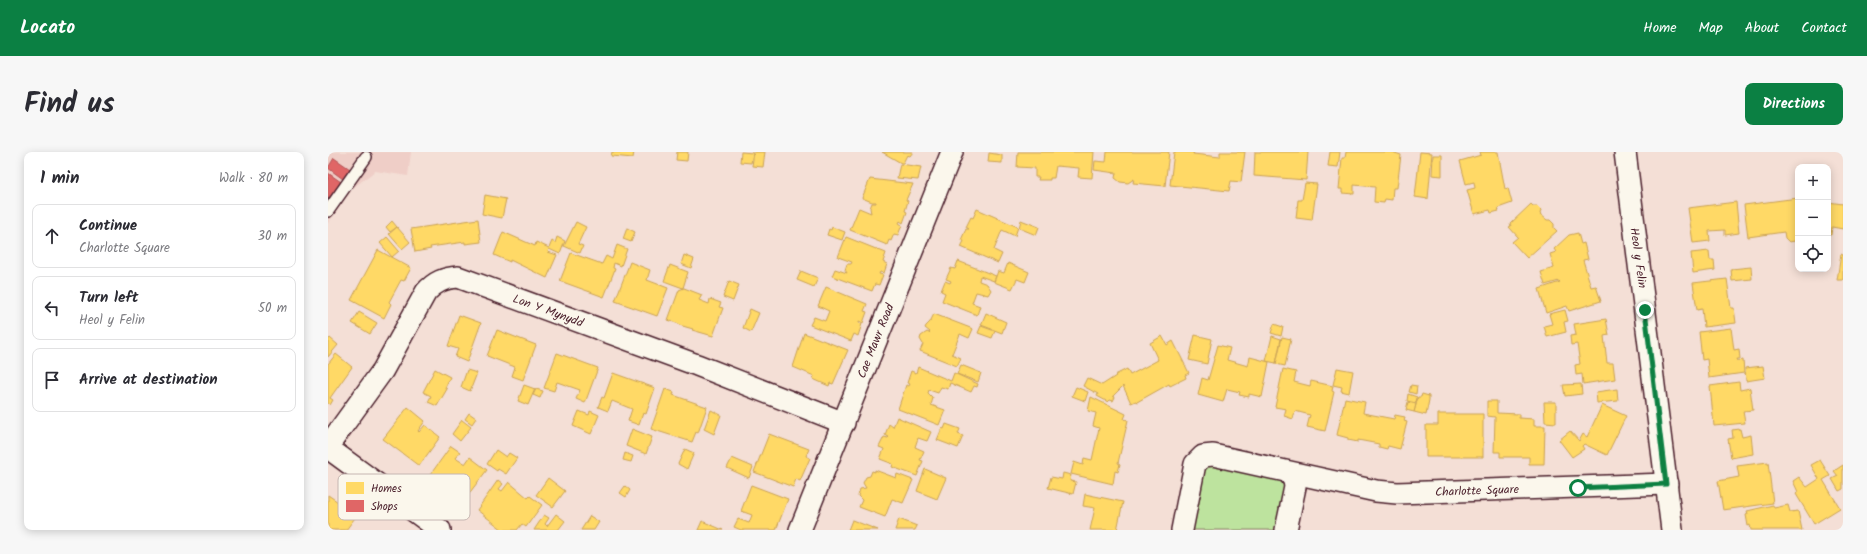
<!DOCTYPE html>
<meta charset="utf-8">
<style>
:root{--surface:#fff;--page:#f7f7f7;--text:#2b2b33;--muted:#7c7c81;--line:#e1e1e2;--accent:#0b8043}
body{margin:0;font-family:Kalam,sans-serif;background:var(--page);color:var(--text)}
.controls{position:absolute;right:12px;top:12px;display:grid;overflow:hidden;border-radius:8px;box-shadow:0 2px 10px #0003}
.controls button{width:36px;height:36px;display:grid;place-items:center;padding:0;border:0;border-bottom:1px solid var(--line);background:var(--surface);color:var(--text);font:20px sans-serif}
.stop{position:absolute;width:12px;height:12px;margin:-9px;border:3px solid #0b8043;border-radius:50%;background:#fff}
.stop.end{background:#0b8043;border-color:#fff;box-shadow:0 1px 4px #0008}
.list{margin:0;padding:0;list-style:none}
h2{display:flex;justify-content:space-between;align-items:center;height:52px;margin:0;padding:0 16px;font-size:17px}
h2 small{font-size:13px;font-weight:400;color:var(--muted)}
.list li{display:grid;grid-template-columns:26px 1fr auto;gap:12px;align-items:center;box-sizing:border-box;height:64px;margin:0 8px 8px;padding:0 8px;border:1px solid var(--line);border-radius:8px}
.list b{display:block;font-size:15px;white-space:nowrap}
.list p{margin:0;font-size:13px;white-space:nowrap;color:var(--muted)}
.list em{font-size:13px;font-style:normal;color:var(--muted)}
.icon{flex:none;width:22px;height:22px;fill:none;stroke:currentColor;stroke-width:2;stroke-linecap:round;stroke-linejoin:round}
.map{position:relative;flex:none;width:1515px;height:378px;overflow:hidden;border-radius:8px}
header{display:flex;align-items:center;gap:24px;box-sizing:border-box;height:56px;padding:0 20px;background:var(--accent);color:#fff}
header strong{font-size:19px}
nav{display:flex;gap:22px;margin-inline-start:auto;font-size:14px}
.intro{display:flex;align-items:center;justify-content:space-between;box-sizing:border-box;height:96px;padding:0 24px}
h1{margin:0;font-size:28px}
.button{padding:10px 18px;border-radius:8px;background:var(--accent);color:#fff;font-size:14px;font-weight:700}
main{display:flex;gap:24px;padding:0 24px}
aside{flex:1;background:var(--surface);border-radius:8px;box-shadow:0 2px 10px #0003}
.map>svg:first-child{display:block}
</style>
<header>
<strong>Locato</strong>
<nav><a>Home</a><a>Map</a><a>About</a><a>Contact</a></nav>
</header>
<div class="intro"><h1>Find us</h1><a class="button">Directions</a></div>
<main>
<aside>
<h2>1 min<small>Walk · 80 m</small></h2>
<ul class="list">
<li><svg class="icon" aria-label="ahead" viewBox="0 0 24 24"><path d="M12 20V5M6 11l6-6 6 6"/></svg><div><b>Continue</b><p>Charlotte Square</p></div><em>30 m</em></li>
<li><svg class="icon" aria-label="left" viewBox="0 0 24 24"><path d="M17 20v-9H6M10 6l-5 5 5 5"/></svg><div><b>Turn left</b><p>Heol y Felin</p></div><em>50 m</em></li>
<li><svg class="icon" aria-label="arrive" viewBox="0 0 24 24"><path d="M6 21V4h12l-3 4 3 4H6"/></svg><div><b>Arrive at destination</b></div></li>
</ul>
</aside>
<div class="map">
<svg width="1515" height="378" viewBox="0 0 1515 378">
<rect width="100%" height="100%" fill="#f4dfd6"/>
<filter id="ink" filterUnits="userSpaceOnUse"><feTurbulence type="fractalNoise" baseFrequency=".025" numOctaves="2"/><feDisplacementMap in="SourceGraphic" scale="8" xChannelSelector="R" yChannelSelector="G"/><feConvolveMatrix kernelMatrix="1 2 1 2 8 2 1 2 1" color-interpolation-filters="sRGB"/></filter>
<g filter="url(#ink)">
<path fill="#efcec7" d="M0,0H83L80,24L47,19L25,36L0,71Z"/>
<path fill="#bde39e" stroke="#848164" d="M877,312L949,325L957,335L949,378H861Z"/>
<g fill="#ffd966" stroke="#c9a154">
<path d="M284,0H306L305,6L283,4Z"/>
<path d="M349,0H360L359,9L348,8Z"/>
<path d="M413,0L425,1L423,11L412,10Z"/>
<path d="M426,0H437L435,15L424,14Z"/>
<path d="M554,0H585L582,4L579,3L575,11H573Z"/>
<path d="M690,0H766L764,26L750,25L751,16L728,14L726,26H722V28H710L711,25H707V16L689,15Z"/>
<path d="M779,0H841L837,34L805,31L806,27L800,31L792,30L787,26L788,21L766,18L767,9L778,10Z"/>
<path d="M846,0H866L865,2L892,5V0H917L913,30L903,29L901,39L842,33Z"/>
<path d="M927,0H980L978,28L926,24Z"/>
<path d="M1002,0H1012L1010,15L1000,14Z"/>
<path d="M1018,0H1064L1073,3L1069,36H1065L1064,48L1057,47L1056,51L1046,50L1047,35L1026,33V42L1014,41V37H1011L1014,6H1017Z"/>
<path d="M1092,0L1104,1L1100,47L1087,45Z"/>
<path d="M1152,0H1170L1177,37L1180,36L1184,51L1170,56L1171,59L1163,61L1162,58L1146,62L1139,38L1147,36L1146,30L1138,32L1132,9L1153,3Z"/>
<path d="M661,1L674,3V11L660,10Z"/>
<path d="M1105,3H1114V24L1104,23Z"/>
<path d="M572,12L593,15L590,28L569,26Z"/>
<path d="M542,27L585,32L578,48L580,49L577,59L579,60L575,71L572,69L571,71L574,73L570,83L566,82L563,89L561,88L559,93L522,78L531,56L543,61L542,56L544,51H548V50H544L534,46Z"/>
<path d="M977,31L989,32L984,68L968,66L970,48H974Z"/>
<path d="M157,43L178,47L174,66L154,62Z"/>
<path d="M1470,46V83L1467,89L1461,90L1457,86L1456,80L1420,85L1416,53Z"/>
<path d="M1408,50L1411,81L1397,83V78L1381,79L1382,89L1365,91L1360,56Z"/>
<path d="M1500,50L1515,52V77L1504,75L1503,83L1500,82Z"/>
<path d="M1203,52L1205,54H1209L1213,58L1212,62L1219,68H1222L1226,72V76L1229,79L1199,106L1184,90L1190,85L1181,75L1183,74L1182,72Z"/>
<path d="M649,57L690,75L687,84L674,78L666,98L674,102L670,111L633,95L636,89L633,88L638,77H641L638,75L643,65L645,66Z"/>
<path d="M150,67L153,90L137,92V90L102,95L103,97L87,100L83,77Z"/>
<path d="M693,68L711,75L708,83L691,76Z"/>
<path d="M64,69L69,75L62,80L58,75Z"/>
<path d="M248,70L258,75L250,92L255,94L252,101L236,94Z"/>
<path d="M69,75L82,90L74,97L61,82Z"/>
<path d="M504,75L517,80L514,88L499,83L501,77L503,78Z"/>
<path d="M299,76L307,80L303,90L295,87Z"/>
<path d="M175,80L207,94L208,90L221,96L224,89L227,91L229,85L237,89L232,102L221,97L220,100L229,103L219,126L182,108V110L166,103Z"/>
<path d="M1250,81L1253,92L1256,91L1260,107L1255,108L1263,135L1268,134L1273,149L1241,159L1239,154L1218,161L1211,137L1232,130L1231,129L1217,133L1213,120L1226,116L1222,102L1228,100L1226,97L1241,83Z"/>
<path d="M59,85L71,99L64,105L52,91Z"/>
<path d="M518,85L558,101L555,110L559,112L556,121L552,120L551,122L555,123L551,133L547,132L544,139L504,124L507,117L519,121L517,118L519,112H523L524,110L510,105Z"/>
<path d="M289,93L299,97L293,114L286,111L285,116L287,117L276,145L232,129L243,101L274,112L278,104L284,107Z"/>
<path d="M50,98L83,116L76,129L73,128L61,150L63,152L56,166L23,148Z"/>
<path d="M1381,99L1382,108H1386L1387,118L1365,121L1363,101Z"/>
<path d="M1513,102L1515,103V128H1509Z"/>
<path d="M356,103L366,107L363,116L353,112Z"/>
<path d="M630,109L668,124L666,129L652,124L651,129L659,132L663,138L660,143L648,140L644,151L652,154L649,163L614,149L617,141L613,139L617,129L622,131L623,129L618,127L623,116L627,117Z"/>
<path d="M302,110L322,118L319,128L340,136L329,164L287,149Z"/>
<path d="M680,111L701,120L697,130L689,127L684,137L666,130L670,119L676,121Z"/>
<path d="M342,113L360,120L355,136L336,129Z"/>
<path d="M1423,115L1424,127L1404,129L1403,117Z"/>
<path d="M473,119L490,126L486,135L469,128Z"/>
<path d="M1399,127L1403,156H1406L1408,171L1376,175L1374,157L1369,158L1365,131Z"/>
<path d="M401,129L411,133L405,149L395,145Z"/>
<path d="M498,135L539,152L536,159L539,160L535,171L531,169V171L534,172L530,184L526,182L523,189L482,173L486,165L497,169L501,159L490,154Z"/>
<path d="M356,136L374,143L371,148L381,152L382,147L393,151L391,155L395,156L385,184L364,178L365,177L351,173V172L340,168L351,138Z"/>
<path d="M422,157L431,161L423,180L415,176Z"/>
<path d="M1237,158L1240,169L1236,170L1238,180L1219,185L1216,174L1224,172L1221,162Z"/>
<path d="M31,160L49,171L42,182L24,171Z"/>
<path d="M658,161L678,170L674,181L653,173Z"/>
<path d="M606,162L645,177L641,186L632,182L624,202L633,206L629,214L592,199L595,192L592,187L593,184L599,180L601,181L602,180L597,176L598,174L602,170Z"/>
<path d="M131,163L153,171L139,210L127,205L130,197L120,194Z"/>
<path d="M1278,167L1281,183L1276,184L1279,211H1285L1287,227L1255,232L1254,222L1248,223L1247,213L1252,212L1249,192L1243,193L1242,184L1248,183L1246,172Z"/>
<path d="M946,172L955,175L953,184L943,181Z"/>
<path d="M653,174L667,179L664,186L650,181Z"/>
<path d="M1403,176L1406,198L1411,197L1412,207H1409L1410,209L1415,208L1416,221L1381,226L1379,207L1374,208L1371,180Z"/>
<path d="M169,178L208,193L195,228L184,224L187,215L159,204Z"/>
<path d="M476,181L520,198L505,232L502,231L501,234L485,227L486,224L465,215Z"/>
<path d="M867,183L884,187L879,212L861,208Z"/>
<path d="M834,184L839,193L845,189L861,221L857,223L858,226L842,234L841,232L809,250L808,249L803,251L795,234L785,244L787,245L785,249L782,248L780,250L769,244L770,242L755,234L759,226L774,233L788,224L787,223L799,217L802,223L830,208L822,191Z"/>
<path d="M944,184L953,187L948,211L938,209Z"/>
<path d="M954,185L963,187L957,214L948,212Z"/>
<path d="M2,186L10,193L0,205V188Z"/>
<path d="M890,193L902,196L899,208L920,214L922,205L941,210L934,245L921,242V245L911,243L912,240L899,237L895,250L870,243L874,226L880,228Z"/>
<path d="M229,201L270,216L257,251L248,247L252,238L229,230L226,239L216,236Z"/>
<path d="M8,202L24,215L2,246L5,248L2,253L0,251V212Z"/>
<path d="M633,213L653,221L650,230L629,222Z"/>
<path d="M1435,214L1437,226L1418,229L1417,216Z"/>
<path d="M590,215L623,229L626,221L650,232L649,235L646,234L643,240L622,231L620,237L613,235L610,241L601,238L600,241L605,246L603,253L617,258L611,273L570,257L578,233L581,234L582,232L579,231L583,219L588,221Z"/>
<path d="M1009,216L1025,219L1021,241L1013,239L1014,235L1005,233Z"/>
<path d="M107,217L122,225L117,236L119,237L109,254L100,250L103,244L95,240Z"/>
<path d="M955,217L968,220L966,230L982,234L983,229L1005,234L1004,239L1006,240L997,279L979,275L982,263L967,259L965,267L956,264L958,257L947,255Z"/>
<path d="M139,218L149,221L142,239L133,235Z"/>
<path d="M285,221L327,236L318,262L315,261L311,273L300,269L304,257L284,249L280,259L270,255L274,245L276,246Z"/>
<path d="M1411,230L1412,238L1422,236L1425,258L1415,259L1417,271L1386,274L1382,234Z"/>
<path d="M1253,232L1254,242L1237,244L1235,233Z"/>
<path d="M196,233L207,237L200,253L190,249Z"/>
<path d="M1083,233L1089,234L1088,242L1081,240Z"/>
<path d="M748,235L760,240L757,249L744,244Z"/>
<path d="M208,237L215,239L212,246L205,243Z"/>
<path d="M337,237L346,240L345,243L379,255L370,281L368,280L364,290L323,277Z"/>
<path d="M1289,237L1290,249L1269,251L1268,240Z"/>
<path d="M1080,242L1089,245L1088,251L1079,249Z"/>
<path d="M1094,242L1101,244V248L1098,263L1086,260L1090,245H1093Z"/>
<path d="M763,245L798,262L796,267L800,268L790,311L792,312L790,320L787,319L785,332L743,322L746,310L755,313L756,306L764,308L771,276L765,274L768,261L760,259Z"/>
<path d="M1017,246L1037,250L1035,261L1066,267L1067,263L1077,265L1076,269L1079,270L1072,297L1060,294L1059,297L1051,295V292L1030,288V290L1020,288V286L1009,283Z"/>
<path d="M1159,249H1169V261L1191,262V266L1206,267V274H1217L1216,312H1201V305H1172V300H1166L1167,265L1159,264Z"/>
<path d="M1080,250L1088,252L1086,260L1078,258Z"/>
<path d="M1216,250H1228V271L1217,270Z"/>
<path d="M1274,253L1298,264L1279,303L1256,292L1254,294L1256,297L1244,305L1231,288L1242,279L1251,289L1255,282L1259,285Z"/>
<path d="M80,255L97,269L90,279L91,280L97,273L112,285L91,314L55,287Z"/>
<path d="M383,258L393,263L386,282L376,277Z"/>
<path d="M251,259L261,263L262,259L271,263L263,282L245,274Z"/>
<path d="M141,261L148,266L144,272L137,267Z"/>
<path d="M1110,262H1155V305H1098V273H1110Z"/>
<path d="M569,265L603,280L599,289L590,286L587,295L596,299L592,308L595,309L589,324L564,315L565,312L552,307L556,297L551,295L556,285L560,286L561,285L557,283L561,272L565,275Z"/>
<path d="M134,268L143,275L132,289L124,282Z"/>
<path d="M618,272L632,277L630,282L635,284L630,296L609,288L614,276L616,277Z"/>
<path d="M304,277L324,285L318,302L298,294Z"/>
<path d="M1412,277L1414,285L1423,283L1425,302L1403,306L1400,287L1405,286L1404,278Z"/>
<path d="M441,282L481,297L478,304L482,306L472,329L468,327L465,335L426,320Z"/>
<path d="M123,294L132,300L127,306L137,312L142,305L159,318L136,348L102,323Z"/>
<path d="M357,297L366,301L359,317L350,312Z"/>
<path d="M168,298L178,305L181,301L189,306L178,322L170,317L169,319L159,312Z"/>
<path d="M297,301L305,304L303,310L295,308Z"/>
<path d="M404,306L425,315L421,326L399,316Z"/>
<path d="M1492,308L1502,324L1495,328L1512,356L1486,372L1468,342L1470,340L1465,329L1471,325L1479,335L1491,327L1483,313Z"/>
<path d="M1440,310L1445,351L1395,358L1390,329L1411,325L1409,314Z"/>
<path d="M1515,313V337L1511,339L1504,327L1510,324L1506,319Z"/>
<path d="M597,317L618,326L609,347L589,339Z"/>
<path d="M547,318L568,326L569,322L585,328L575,351L564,347L557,365L531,355L534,348L530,344L532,337L538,336L535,331L538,325L542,324L544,319L547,320Z"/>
<path d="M735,321L743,323L742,329L748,330L745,342L720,336L723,325L734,327Z"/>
<path d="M220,326L237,339L225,355L208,343Z"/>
<path d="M170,328L175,332L171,337L174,339L181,330L200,346L202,344L214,353L198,375L194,372L189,378H175L149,358Z"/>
<path d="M423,333L460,347L448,378H413L406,375L410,367L421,371L424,363L413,359Z"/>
<path d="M297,334L302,338L298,345L292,341Z"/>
<path d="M757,342L795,350L789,378H762L767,356L755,354Z"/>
<path d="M0,343L29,363L18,378H0Z"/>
<path d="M1445,353L1446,356L1460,353L1462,360L1470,359L1474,378H1423L1422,373L1420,374L1418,363L1420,362L1419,359Z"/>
<path d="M228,362L237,369L230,378H206L216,363L221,366L217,372L219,374Z"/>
<path d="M262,364L271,370L266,378H253Z"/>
<path d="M571,367L589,374L587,378H567Z"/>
<path d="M524,368L550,378H520Z"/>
<path d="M374,369L395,378H370Z"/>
</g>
<g fill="#e06666" stroke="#b35154">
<path d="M6,6L22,17L15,27L0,16Z"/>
<path d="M0,21L13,30L0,47Z"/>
</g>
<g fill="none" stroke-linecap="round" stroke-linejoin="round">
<g stroke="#4a1f2b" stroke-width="14">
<path id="lane" d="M0,59L38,5"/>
</g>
<g stroke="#4a1f2b" stroke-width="24">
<g id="street">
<path d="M1297,0L1344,378"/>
<path d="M0,294L55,218L98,140C107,130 116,126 130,125L369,213L516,271"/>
<path d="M0,296L112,378"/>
<path d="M472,378L624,0"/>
<path d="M854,378L867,312L875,304L885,303L1048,339L1069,341L1339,332"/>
<path d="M958,378L967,335L966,328L961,321"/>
</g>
</g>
<use href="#lane" stroke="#fbf7ec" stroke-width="11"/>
<use href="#street" stroke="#fbf7ec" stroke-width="21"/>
</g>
</g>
<g fill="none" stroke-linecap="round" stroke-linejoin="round" filter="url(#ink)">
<path stroke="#0b8043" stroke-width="5" d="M1250,336L1338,332L1317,158"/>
</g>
<g text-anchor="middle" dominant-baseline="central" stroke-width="4" stroke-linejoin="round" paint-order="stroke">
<g font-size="12" fill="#4a1f2b" stroke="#fbf7ec">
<text transform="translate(1310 106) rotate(82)">Heol y Felin</text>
<text transform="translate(220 159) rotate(20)">Lon Y Mynydd</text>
<text transform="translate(548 189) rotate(-68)">Cae Mawr Road</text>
<text transform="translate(1149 339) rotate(-2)">Charlotte Square</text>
</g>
</g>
<rect x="10" y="322" width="132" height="46" rx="6" fill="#fbf7ec" stroke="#c6b6b2" stroke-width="1"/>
<rect x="18" y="330" width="18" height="12" fill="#ffd966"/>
<rect x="18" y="348" width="18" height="12" fill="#e06666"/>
<g font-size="11" fill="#4a1f2b">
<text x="43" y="340">Homes</text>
<text x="43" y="358">Shops</text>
</g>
</svg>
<div class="controls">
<button>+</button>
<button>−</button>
<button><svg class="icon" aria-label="locate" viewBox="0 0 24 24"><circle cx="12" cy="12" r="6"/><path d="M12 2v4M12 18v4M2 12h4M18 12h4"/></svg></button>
</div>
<div class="stop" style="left:1250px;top:336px"></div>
<div class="stop end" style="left:1317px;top:158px"></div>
</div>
</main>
